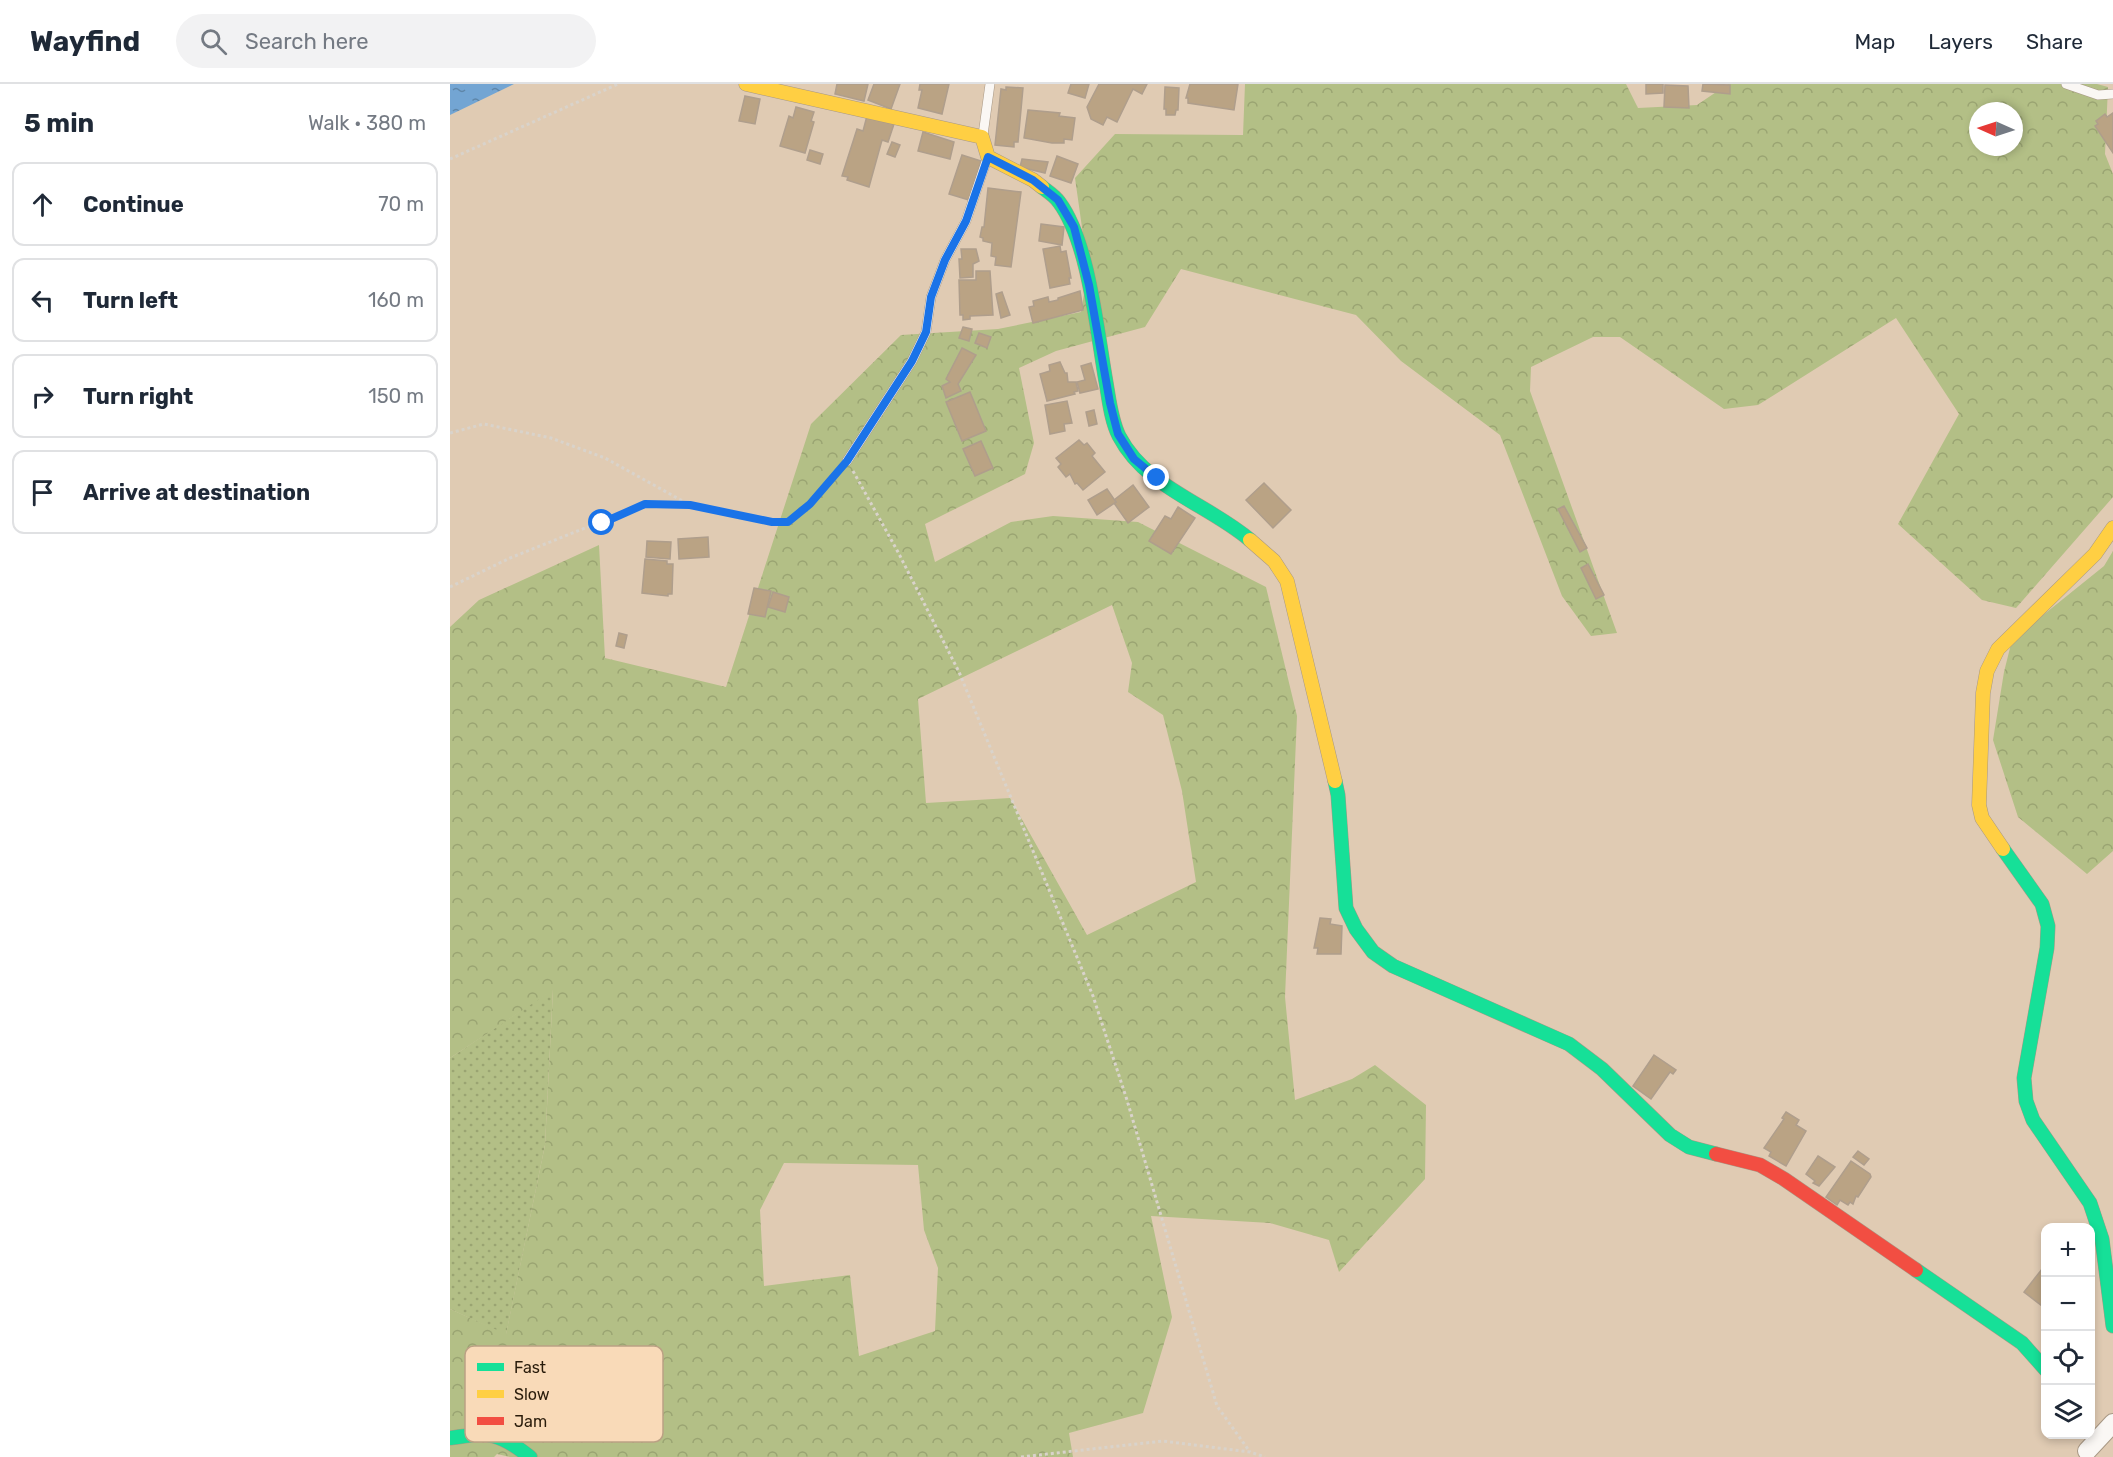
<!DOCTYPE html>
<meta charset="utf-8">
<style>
:root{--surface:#fff;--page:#f2f2f3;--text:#1f2937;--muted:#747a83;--line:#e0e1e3}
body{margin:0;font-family:Rubik,sans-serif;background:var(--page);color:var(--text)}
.controls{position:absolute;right:18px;bottom:18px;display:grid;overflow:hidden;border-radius:12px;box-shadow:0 3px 9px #0003}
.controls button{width:54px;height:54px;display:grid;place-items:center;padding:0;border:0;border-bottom:2px solid var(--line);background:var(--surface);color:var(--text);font:30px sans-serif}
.compass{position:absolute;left:1519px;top:18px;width:54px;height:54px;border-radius:50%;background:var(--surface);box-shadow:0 3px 9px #0003;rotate:273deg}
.stop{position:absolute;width:18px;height:18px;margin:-14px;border:4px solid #1a73e8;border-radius:50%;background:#fff}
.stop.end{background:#1a73e8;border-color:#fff;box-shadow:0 2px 6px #0008}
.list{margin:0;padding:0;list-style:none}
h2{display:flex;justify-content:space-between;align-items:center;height:78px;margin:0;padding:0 24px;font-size:26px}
h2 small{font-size:20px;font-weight:400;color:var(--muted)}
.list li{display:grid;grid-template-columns:39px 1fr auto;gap:18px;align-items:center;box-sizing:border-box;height:84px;margin:0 12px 12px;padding:0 12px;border:2px solid var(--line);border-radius:12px}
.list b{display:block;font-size:22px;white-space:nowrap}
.list em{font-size:20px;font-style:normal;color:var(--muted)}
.icon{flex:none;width:33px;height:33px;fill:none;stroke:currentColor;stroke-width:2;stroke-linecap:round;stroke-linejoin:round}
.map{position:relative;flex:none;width:1663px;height:1373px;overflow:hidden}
header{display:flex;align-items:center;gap:36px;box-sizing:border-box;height:84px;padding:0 30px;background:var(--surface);border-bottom:2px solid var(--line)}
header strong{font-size:28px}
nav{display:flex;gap:33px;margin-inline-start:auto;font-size:21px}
.search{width:420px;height:54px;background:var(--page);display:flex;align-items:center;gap:15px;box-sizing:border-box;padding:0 21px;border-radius:33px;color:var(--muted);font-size:22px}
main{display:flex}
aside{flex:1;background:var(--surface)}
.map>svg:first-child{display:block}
</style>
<header>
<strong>Wayfind</strong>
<div class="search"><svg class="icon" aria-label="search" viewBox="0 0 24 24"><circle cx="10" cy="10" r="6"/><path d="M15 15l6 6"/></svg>Search here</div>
<nav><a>Map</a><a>Layers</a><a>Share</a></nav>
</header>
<main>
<aside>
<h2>5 min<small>Walk · 380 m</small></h2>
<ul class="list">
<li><svg class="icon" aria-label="ahead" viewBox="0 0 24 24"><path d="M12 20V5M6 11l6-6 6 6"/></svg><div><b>Continue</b></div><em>70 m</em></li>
<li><svg class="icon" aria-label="left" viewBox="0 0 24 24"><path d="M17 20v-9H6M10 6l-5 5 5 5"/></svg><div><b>Turn left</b></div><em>160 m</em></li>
<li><svg class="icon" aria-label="right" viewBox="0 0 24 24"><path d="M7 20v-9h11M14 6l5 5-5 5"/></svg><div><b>Turn right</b></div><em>150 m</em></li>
<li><svg class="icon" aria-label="arrive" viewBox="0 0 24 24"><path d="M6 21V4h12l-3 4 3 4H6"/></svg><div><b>Arrive at destination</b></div></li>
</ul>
</aside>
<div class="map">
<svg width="1663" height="1373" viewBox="0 0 1663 1373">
<defs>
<pattern id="grass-dots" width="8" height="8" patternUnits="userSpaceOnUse" patternTransform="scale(1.5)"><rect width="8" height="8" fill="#b3bf86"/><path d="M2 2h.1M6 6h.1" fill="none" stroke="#9aa472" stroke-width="1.8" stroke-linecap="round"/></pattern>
<pattern id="forest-crowns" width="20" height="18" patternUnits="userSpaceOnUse" patternTransform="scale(1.5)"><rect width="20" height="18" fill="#b3bf86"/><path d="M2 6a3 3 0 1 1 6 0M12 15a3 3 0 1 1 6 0" fill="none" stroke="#9aa472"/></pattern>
<pattern id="water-ripples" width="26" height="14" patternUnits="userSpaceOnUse" patternTransform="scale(1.5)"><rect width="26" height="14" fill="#73a5d3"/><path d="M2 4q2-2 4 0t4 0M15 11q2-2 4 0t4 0" fill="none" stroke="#5e86a9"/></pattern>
</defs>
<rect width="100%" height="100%" fill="#e0cbb3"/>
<path fill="url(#grass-dots)" d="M103,905L95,1061L56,1251L0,1225V974Z"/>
<g fill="url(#forest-crowns)" fill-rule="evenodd">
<path d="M795,0H1176L1188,24L1247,21L1278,0H1647L1658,3L1655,70L1663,90V413L1566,524L1532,516L1448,440L1509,330L1446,234L1308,321L1274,325L1170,253H1143L1081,283L1080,307L1167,549L1141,552L1112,512L1050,351L951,277L906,231L731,185L695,243L606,267L569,284L584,359L575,390L475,440L485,478L561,438L603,432L688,438L816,503L847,632L835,913L845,1016L902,995L925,981L976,1021L975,1095L889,1188L879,1156L820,1139L701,1132L722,1233L693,1329L619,1349L623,1373H60L47,1370L44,1373H0V1225L56,1250L95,1061L103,906L0,974V543L29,516L149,461L155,574L276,603L361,340L451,251L548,245L631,228L638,186L625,94L665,50L793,51ZM1528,27H1564V63H1528ZM662,521L682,579L678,608L713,631L732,707L746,798L637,851L560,714L476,719L468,615ZM334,1079L468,1081L474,1146L488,1184L485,1247L409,1272L400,1191L314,1202L310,1126Z"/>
<path d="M1663,467V767L1637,790L1568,733L1543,656L1554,588L1562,556L1654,482Z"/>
</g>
<path fill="url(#water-ripples)" d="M0,0H64L0,31Z"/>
<g fill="#baa384" stroke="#af9e8c" stroke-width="1.5">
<path d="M387,0H418L414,17L385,10Z"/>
<path d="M424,0H450L441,25L418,16Z"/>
<path d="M470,0H499L492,30L468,24L472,6H469Z"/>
<path d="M621,0H639L635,14L618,9Z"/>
<path d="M649,0H697L692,10L683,5L667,38L657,33L653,41L641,35L637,23Z"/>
<path d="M740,0H788L784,26L738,19V14H736Z"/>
<path d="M1196,0H1213V9L1196,10Z"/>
<path d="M1253,0L1280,1V10L1252,7Z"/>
<path d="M1215,1L1238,2L1239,24L1214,23Z"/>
<path d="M556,3L573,4L568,58H564V63L545,61L551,5L556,6Z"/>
<path d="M715,3L729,4L728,26H726L725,31H716V25H714Z"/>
<path d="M295,12L310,15L305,40L289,37Z"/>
<path d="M346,23L364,28L361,37L364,38L355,69L330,62L339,32L343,34Z"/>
<path d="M578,26L610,29L609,32L625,34L622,56L614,55V59H602L574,54Z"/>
<path d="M1663,29V69L1645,42L1648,40L1646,37L1655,30L1657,33Z"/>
<path d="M417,32L444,40L438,58L432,56L419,103L397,96L398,93L392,92L407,45L413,47Z"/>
<path d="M473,48L504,58L500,75L468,67Z"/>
<path d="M442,58L450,61L445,73L437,70Z"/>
<path d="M360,66L373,70L370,80L357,76Z"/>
<path d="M512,71L531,77L519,116L499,110Z"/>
<path d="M607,72L628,80L621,99L600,92Z"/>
<path d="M572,75L598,78L595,89L570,83Z"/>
<path d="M538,104L571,108L561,183L545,181L546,173L541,172L542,159L533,157V154L530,153L532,143H534Z"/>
<path d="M591,140L614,143L612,161L589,157Z"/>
<path d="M610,162L611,168L616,167L621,194H619L620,200L600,204L593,165Z"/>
<path d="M511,165H526L529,177L523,180V193L510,194L509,175H512Z"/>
<path d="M526,187H540L543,231L520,232V235L513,236V231H510L509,196H526Z"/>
<path d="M630,207L633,226L583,239L579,223L584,222L583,217L598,213L599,218L608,216V214Z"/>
<path d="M552,208L560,231L551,234L546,210Z"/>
<path d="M513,243L522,245L519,257L509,254Z"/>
<path d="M529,249L541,253L537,264L525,259Z"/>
<path d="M512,264L526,271L508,300L511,307L496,314L492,302L500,298L496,295Z"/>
<path d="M610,278L615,289H617L618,298H626L628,307L624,308L625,310L597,317L590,290L600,287L599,281Z"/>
<path d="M641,279L648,305L630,309L627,298L635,296L631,282Z"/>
<path d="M520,308L536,347L512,357L496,318Z"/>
<path d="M617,317L622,339L614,340L615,347L600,350L595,321Z"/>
<path d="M644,326L647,340L639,342L636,328Z"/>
<path d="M629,356L634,361L637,359L645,369L642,372L655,388L633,406L627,399L625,400L620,390L616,393L608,383L611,380L606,374Z"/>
<path d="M531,357L543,384L525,392L513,365Z"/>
<path d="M814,399L841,426L823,444L796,416Z"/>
<path d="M683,401L699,423L678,439L664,419L666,418L664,416Z"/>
<path d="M657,405L666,418L647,431L638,416Z"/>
<path d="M1114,422L1137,464L1130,468L1108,425Z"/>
<path d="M728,423L745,434L721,470L699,457L715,432L721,435Z"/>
<path d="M258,453L259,473L229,475L228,455Z"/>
<path d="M197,457L221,458L220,475L196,473Z"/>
<path d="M195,475L217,477V480H223L222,510H218V512L192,509Z"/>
<path d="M1138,480L1154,511L1146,515L1131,484Z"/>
<path d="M304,504L321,507L315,533L298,530Z"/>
<path d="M323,508L339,513L335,528L318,523Z"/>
<path d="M169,549L177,551L174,564L166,562Z"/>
<path d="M870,834L881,835L880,840L892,842L891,870H867L868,864H864Z"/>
<path d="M1204,971L1226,986L1223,990L1220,988L1201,1015L1183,1002Z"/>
<path d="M1336,1028L1349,1036L1346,1041L1356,1047L1336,1082L1319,1072L1321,1068L1314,1064L1334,1035L1332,1034Z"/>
<path d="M1408,1067L1419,1075L1414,1081L1403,1073Z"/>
<path d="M1368,1072L1385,1083L1369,1102L1363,1099L1365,1097L1356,1090Z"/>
<path d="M1401,1077L1420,1090L1421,1093L1408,1113L1406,1112L1403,1120L1400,1118L1398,1121L1390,1116L1387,1121L1376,1113Z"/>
<path d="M1596,1180V1225L1574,1208Z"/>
</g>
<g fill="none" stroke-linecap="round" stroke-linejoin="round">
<g stroke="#a89885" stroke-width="10">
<g id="lane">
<path d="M1616,0L1648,11L1663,10"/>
<path d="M533,51L540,0"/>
<path d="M397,377L462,277L476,248L481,213L495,176L516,137L537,75"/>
</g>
</g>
<g stroke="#a89885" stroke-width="20">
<path id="street" d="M1637,1367L1663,1339"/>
</g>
<g stroke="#a89885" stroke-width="15">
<g id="fast">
<path d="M592,103C597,107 605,112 609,118C639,158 647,248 656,298C659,315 661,336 669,352C696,404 758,420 800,456"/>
<path d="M885,697L888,711L896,824L906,845L923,868L943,882L1119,960L1152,985L1220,1051L1239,1063L1266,1070"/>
<path d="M1553,765L1592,820L1598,842L1597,864L1574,994L1576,1017L1583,1036L1640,1119L1652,1155L1663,1242"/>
<path d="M1466,1186L1572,1259L1596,1286"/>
<path d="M0,1354C40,1348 48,1348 80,1373"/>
</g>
</g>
<g stroke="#a89885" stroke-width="15">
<g id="slow">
<path d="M296,0L532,53L538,73L583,96L592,103"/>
<path d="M800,456L824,477L837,497L885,697"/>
<path d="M1553,765L1532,734L1529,721L1533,609L1537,587L1548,565L1645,470L1663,444"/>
</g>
</g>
<g stroke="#a89885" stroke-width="15">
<path id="jam" d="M1266,1070L1310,1081L1334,1095L1466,1186"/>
</g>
<g stroke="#d9d3cb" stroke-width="3" stroke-dasharray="3 3" stroke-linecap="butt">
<path d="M0,75L168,0"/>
<path d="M0,349L34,340L101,354L155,374L238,420"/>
<path d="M403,387L448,468L509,588L643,912L677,1016L767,1322L800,1368"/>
<path d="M0,503L60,474L195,420L240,421L322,438H338L360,420L391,385"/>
<path d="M571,1373L713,1357L800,1368L815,1373"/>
</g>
<use href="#lane" stroke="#faf7f4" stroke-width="9"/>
<use href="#street" stroke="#faf7f4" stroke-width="18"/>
<use href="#fast" stroke="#16e098" stroke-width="14"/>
<use href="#slow" stroke="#ffcf43" stroke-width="14"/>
<use href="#jam" stroke="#f24e42" stroke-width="14"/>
</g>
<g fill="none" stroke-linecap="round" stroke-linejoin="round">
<path stroke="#1a73e8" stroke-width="8" d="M152,439L195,420L240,421L322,438H338L360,420L397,377L462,277L476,248L481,213L495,176L516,137L538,73L583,96L608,116L624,143L639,201L660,319L668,350L684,375L707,394"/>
</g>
<rect x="15" y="1262" width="198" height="96" rx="9" fill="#f9dab8" stroke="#bba184" stroke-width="1.5"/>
<rect x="27" y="1279" width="27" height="8" fill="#16e098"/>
<rect x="27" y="1306" width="27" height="8" fill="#ffcf43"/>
<rect x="27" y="1333" width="27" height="8" fill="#f24e42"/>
<g font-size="16" fill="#291b0a">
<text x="64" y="1289">Fast</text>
<text x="64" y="1316">Slow</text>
<text x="64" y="1343">Jam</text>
</g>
</svg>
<div class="controls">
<button>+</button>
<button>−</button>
<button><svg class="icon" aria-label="locate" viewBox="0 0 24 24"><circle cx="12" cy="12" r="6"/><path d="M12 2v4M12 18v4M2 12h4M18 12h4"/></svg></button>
<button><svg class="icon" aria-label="layers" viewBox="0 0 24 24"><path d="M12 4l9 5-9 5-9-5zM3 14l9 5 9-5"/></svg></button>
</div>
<svg class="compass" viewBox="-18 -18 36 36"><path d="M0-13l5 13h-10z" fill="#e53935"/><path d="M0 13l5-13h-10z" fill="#747a83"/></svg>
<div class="stop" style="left:152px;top:439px"></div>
<div class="stop end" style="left:707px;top:394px"></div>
</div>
</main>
